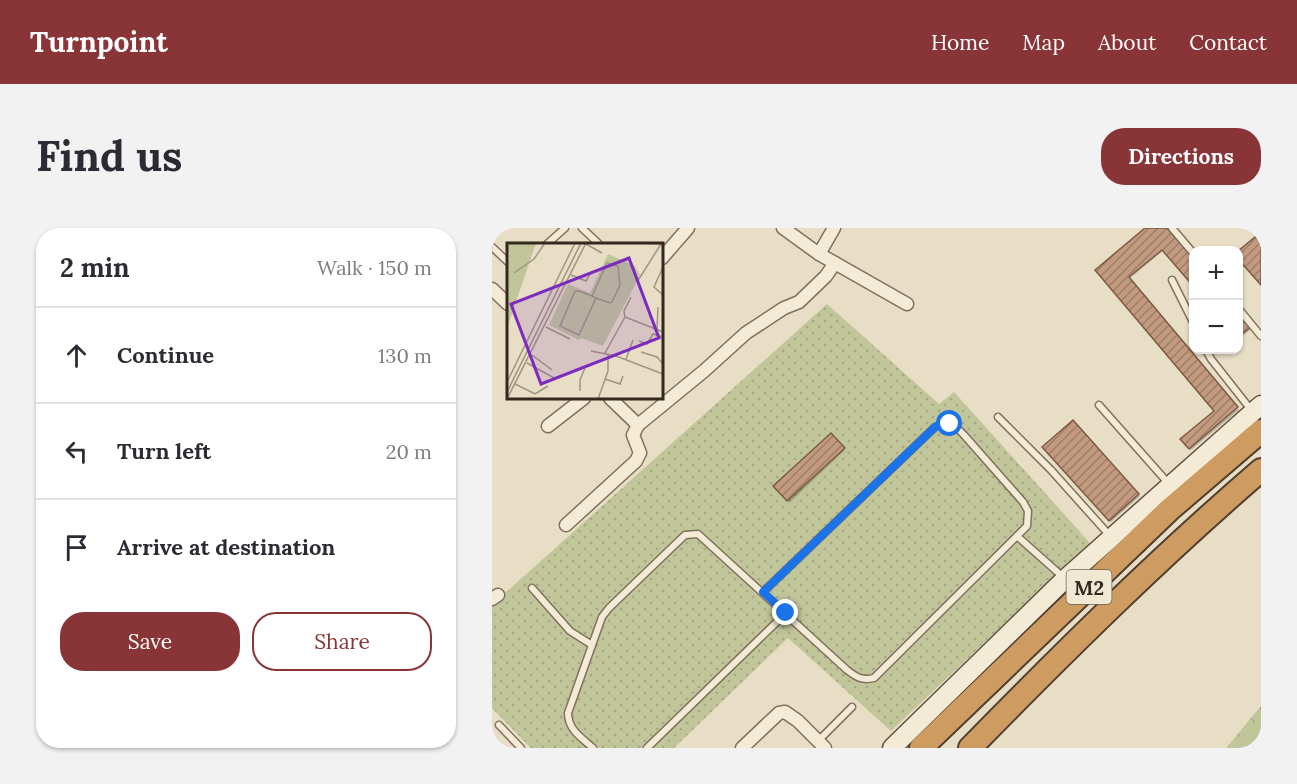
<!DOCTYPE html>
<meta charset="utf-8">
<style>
:root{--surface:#fff;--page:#f2f2f3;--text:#2b2b33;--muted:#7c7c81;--line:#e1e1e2;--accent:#893437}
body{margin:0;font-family:Lora,serif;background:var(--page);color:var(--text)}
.controls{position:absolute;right:18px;top:18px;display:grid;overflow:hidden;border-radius:12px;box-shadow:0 2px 4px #0004}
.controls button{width:54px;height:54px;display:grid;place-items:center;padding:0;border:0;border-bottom:2px solid var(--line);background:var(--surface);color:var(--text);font:30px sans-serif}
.stop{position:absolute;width:18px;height:18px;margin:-14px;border:4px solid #1a73e8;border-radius:50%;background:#fff}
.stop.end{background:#1a73e8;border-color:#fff;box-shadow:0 2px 6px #0008}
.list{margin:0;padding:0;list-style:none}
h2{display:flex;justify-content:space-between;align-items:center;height:78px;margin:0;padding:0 24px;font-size:26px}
h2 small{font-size:20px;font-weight:400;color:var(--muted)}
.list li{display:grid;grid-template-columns:39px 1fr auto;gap:18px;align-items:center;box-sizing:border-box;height:96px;padding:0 24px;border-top:2px solid var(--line)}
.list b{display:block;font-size:22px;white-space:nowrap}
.list em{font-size:20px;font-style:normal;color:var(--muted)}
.actions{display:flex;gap:12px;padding:18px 24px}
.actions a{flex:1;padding:14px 0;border:2px solid var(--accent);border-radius:24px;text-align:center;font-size:21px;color:var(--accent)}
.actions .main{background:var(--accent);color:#fff}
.icon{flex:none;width:33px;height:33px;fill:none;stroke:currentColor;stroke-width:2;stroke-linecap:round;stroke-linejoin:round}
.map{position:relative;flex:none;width:769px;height:520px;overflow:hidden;border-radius:24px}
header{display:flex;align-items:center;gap:36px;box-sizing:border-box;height:84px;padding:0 30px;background:var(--accent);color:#fff}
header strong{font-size:28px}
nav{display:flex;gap:33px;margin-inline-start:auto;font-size:21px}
.intro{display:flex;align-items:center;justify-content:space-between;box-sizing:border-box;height:144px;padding:0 36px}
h1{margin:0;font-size:42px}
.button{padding:15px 27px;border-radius:24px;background:var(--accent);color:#fff;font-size:21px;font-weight:700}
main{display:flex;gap:36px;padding:0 36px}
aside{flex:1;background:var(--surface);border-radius:24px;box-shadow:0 2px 4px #0004}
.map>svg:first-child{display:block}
</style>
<header>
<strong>Turnpoint</strong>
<nav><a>Home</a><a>Map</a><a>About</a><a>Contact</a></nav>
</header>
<div class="intro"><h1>Find us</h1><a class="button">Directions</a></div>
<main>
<aside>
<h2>2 min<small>Walk · 150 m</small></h2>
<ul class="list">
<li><svg class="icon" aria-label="ahead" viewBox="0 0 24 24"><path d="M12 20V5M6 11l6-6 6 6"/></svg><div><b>Continue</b></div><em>130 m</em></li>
<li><svg class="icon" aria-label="left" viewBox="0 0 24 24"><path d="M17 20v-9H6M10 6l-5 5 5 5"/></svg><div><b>Turn left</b></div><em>20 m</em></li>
<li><svg class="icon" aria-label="arrive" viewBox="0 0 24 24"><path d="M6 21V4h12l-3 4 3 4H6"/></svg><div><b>Arrive at destination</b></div></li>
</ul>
<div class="actions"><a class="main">Save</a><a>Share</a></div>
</aside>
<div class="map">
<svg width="769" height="520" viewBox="0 0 769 520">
<defs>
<pattern id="grass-dots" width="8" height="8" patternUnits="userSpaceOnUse" patternTransform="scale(1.5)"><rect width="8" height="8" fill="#c1c59a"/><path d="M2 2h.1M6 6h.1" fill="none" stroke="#a6a984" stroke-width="1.8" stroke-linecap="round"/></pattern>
<pattern id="forest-crowns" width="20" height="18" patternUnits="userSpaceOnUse" patternTransform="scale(1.5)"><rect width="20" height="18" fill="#c1c59a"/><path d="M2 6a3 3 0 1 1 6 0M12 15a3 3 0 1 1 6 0" fill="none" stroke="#a6a984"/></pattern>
<pattern id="building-hatch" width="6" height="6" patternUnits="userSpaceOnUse" patternTransform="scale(1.5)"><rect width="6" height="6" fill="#c29a7f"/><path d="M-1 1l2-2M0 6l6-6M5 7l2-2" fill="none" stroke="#9e7e67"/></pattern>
</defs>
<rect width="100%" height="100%" fill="#e8ddc5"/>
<path fill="url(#grass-dots)" d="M335,76L447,176L462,164L598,315L399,503L296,410L182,520H39L0,480V377Z"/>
<path fill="url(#forest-crowns)" d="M769,478V520H734Z"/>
<g fill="#0003">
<path d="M655,0H674L672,22L637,51L747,182L699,222L690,211L724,183L605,42Z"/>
<path d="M746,86L759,101L747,111L746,110Z"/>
<path d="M581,194L648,268L619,294L552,219Z"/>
<path d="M339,207L353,222L298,274L284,258Z"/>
</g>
<g fill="url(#building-hatch)" stroke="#7e5b46" stroke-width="1.5">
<path d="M653,0H675L702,31V59L670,22L637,49L746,179L697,221L688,211L722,183L603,42Z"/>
<path d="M769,4V57L746,31V23Z"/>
<path d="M746,84L759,99L746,109Z"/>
<path d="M581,192L647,266L617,293L550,219Z"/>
<path d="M339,205L353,220L295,273L281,258Z"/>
</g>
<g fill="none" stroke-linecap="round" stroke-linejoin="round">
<g stroke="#81705d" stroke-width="9">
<g id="service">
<path d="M90,0L107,16"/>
<path d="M680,0L702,26"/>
<path d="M55,16L73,0"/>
<path d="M0,19L16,34"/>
<path d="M680,52L702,96"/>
<path d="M746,80L769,108"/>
<path d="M714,122L719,131L760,183"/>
<path d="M607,177L677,256"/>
<path d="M506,189L559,242L619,309"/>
<path d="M525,308L571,349"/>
<path d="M40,360L78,403L100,417"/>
<path d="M7,497L29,520"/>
<path d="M326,513L360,479"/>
<path d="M101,520C90,510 76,502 76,485L110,389L117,380L193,307L206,306L355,442C364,449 370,453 382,450L535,298L536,283L531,274L472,207C463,197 456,193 443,199L271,364"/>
<path d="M155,520L294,385"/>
</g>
</g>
<g stroke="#81705d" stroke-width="15">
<g id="minor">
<path d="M291,0L327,26L415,76"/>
<path d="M327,26L342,0"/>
<path d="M170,30L196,0"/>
<path d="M0,61L16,76"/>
<path d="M146,197L212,143L254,105L292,80L307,74L334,48L343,35"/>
<path d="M56,198L92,170"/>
<path d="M74,297L144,233L148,225L141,207L146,197L118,170"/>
<path d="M0,371L6,367"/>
<path d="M250,520L287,485L293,484L306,493L333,520"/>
</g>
</g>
<g stroke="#635140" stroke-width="21">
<path id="secondary" d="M400,520L573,351L769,177"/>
</g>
<g stroke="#503f31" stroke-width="26">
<g id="motorway">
<path d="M429,520L677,282L769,203"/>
<path d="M478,520C572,424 667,330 769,242"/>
</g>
</g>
<use href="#service" stroke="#f4ebd7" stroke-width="6"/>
<use href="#minor" stroke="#f4ebd7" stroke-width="12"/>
<use href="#secondary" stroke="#f4ebd7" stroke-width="18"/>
<use href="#motorway" stroke="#ce9b60" stroke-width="22"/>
</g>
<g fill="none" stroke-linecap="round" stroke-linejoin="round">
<path stroke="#1a73e8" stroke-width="8" d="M294,385L271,364L443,199L450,195L458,196"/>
</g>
<g text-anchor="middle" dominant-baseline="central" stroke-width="4.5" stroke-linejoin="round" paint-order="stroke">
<rect fill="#f1e8d4" stroke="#6c6255" stroke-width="1.5" x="574.5" y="342" width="45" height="34" rx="4.5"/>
<g font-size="20" font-weight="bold" fill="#33291f">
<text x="597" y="359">M2</text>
</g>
</g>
<g transform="translate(15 15)">
<rect width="156" height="156" fill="#e8ddc5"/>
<path d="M101,11L128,23L133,32L96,103L74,95L72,97L42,82L61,41L83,50Z" fill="#c1c59a"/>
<path d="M0,0H29L0,85Z" fill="#c1c59a"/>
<path fill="none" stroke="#a09583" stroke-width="1.5" d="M127,0L156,1M79,1L95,10M156,24L147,44L156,52M7,30L27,16L38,0M64,32L79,38L84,29M130,39L154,1M85,53L100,20L111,23L113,42L105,59L103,60L89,55L85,53L72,48H68L53,83L72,92L89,55M124,54L117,68L118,74L156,89M39,84L63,96M150,86L151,64M132,98L140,101L146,91L156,94M84,108L109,113L156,131M134,109L150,114L156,121M98,110L118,74M25,112L45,127M119,116L126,97M20,120L49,136M98,136L113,141L116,133M0,139L68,0M8,141L28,151L41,143M73,148V137L78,125M0,149L74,0M0,156L79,0M91,156L101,128V111"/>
<path fill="#7b2cbf" fill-opacity="0.15" stroke="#7b2cbf" stroke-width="3" d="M122,15L152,95L34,141L4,61Z"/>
<rect width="156" height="156" fill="none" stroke="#33291f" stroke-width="3"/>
</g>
</svg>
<div class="controls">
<button>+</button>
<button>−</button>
</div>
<div class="stop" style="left:458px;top:196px"></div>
<div class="stop end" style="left:294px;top:385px"></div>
</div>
</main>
